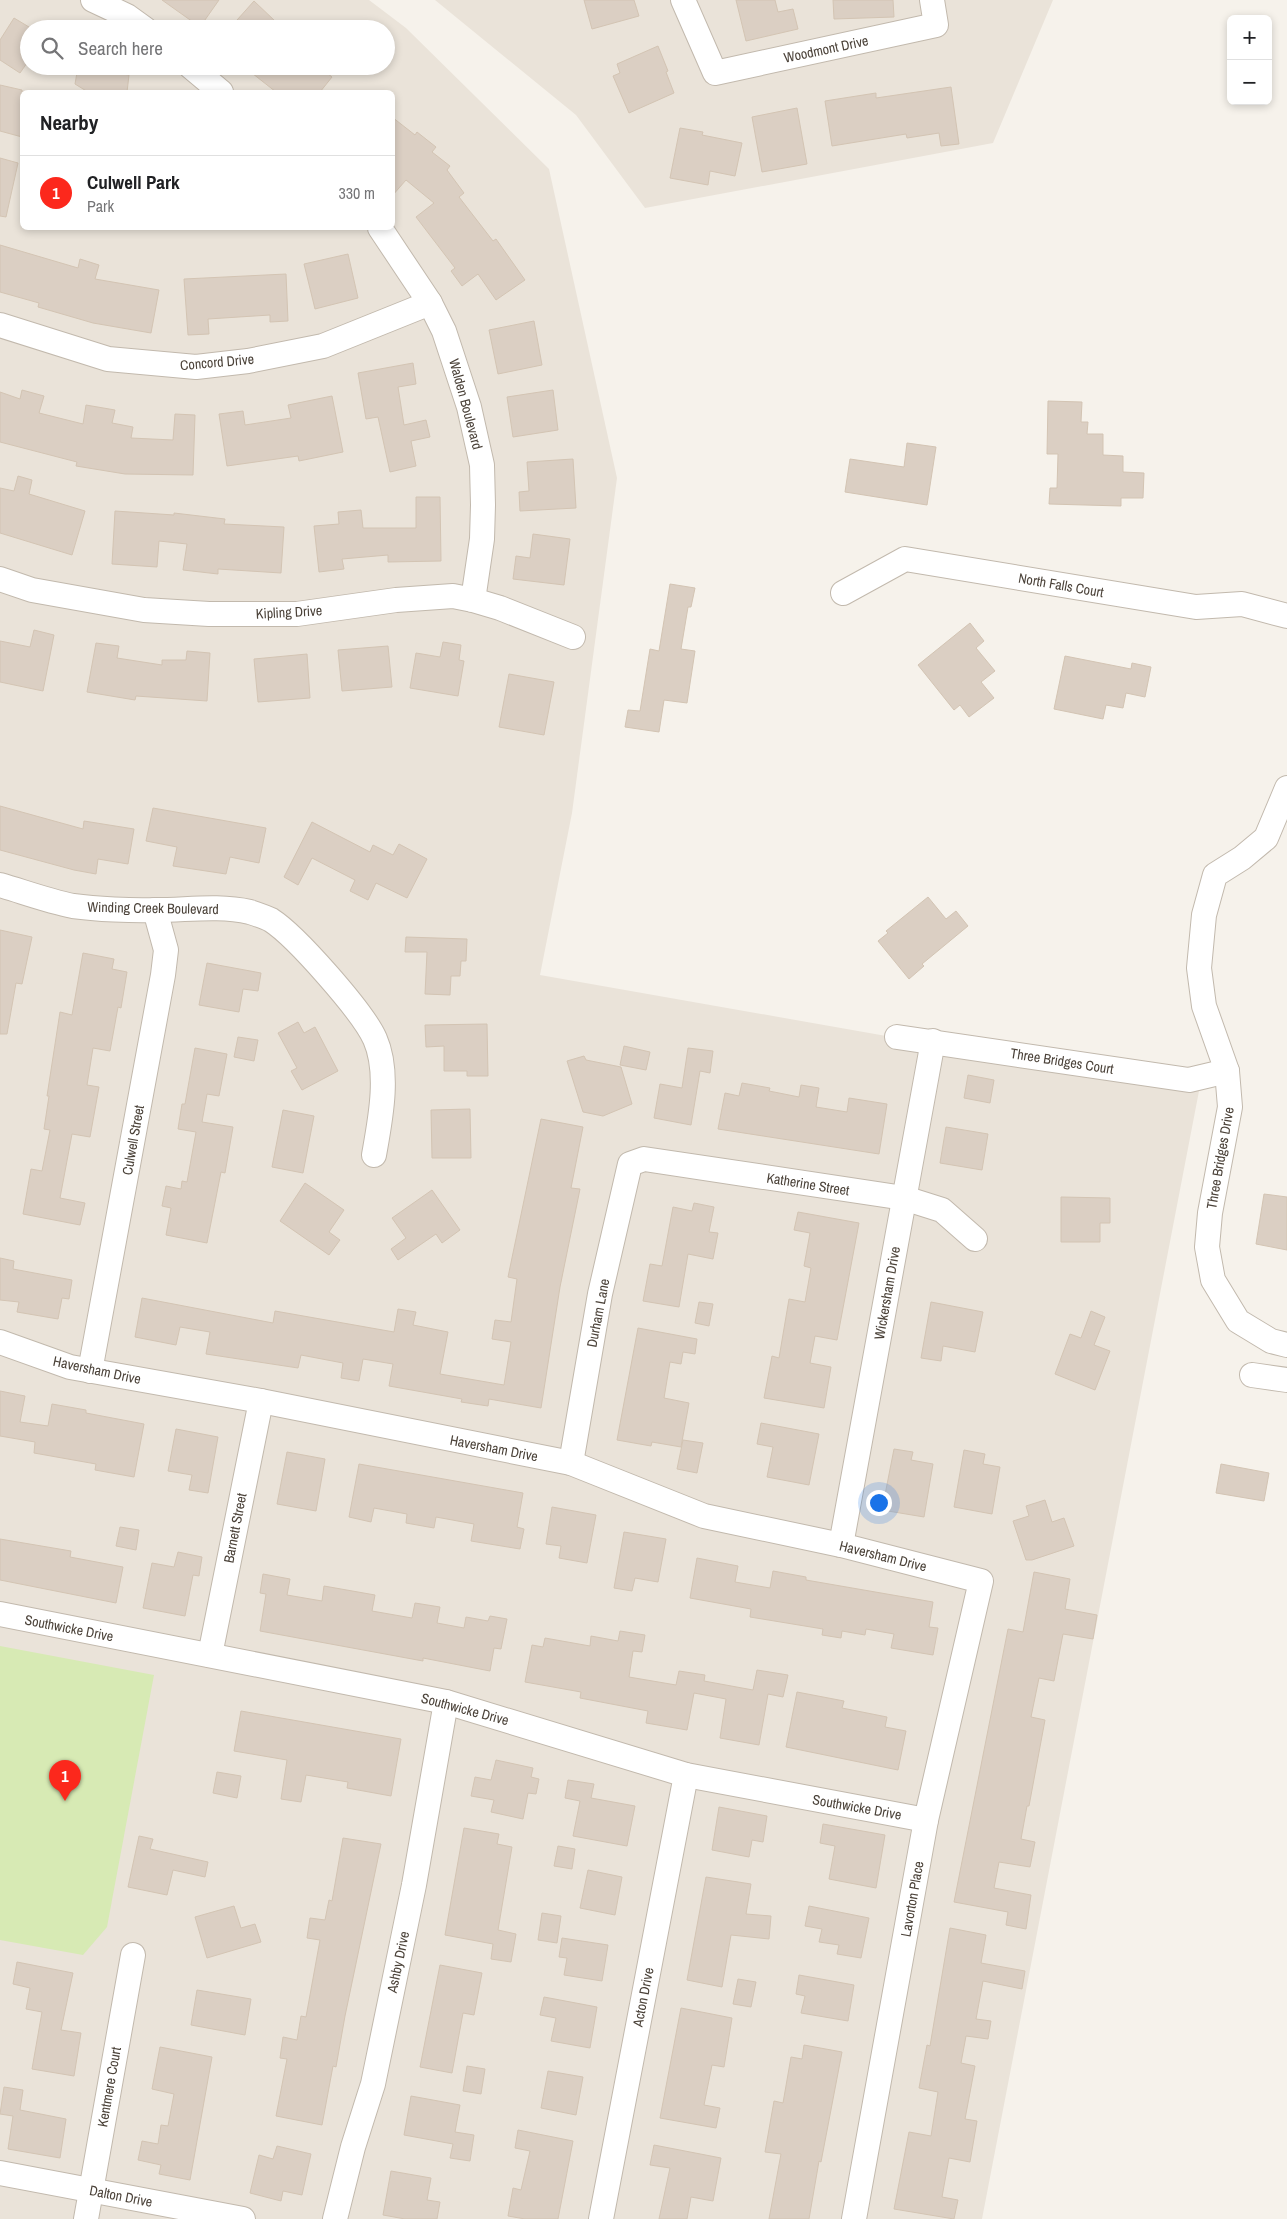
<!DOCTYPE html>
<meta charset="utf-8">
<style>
:root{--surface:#fff;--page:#f2f2f2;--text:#202124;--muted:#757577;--line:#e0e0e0;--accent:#fc281c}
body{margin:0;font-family:"Archivo Narrow",sans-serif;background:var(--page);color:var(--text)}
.controls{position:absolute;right:15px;top:15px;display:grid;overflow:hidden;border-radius:8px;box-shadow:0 2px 8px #0003}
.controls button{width:45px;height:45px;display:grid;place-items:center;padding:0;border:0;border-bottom:1px solid var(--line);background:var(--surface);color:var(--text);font:25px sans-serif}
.you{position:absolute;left:878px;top:1502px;width:18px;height:18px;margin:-12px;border:4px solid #fff;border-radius:50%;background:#1a73e8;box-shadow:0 0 0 8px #1a73e833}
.badge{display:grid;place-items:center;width:32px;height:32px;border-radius:50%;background:var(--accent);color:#fff;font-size:16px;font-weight:700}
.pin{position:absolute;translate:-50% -41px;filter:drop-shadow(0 1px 2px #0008)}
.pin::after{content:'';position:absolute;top:26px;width:18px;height:15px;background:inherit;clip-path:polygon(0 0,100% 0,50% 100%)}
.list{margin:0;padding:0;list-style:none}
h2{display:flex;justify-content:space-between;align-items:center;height:65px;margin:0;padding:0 20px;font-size:21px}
h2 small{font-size:16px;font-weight:400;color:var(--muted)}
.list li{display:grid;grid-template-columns:32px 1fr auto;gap:15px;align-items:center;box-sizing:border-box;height:75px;padding:0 20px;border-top:1px solid var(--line)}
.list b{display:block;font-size:19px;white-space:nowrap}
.list p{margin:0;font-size:16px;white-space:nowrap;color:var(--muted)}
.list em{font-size:16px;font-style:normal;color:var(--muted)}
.icon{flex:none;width:28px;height:28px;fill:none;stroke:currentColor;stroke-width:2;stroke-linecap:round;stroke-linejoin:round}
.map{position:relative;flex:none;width:1287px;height:2219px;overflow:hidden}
.search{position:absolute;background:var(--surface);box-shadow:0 2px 8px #0003;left:20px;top:20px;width:375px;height:55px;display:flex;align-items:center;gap:12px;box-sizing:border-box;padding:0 18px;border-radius:28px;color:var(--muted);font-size:19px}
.panel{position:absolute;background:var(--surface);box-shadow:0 2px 8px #0003;left:20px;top:90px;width:375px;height:140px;border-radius:8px}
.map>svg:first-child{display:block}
</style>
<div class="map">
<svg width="1287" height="2219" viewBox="0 0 1287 2219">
<rect width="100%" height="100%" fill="#f6f2eb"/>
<g fill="#eae3d9" fill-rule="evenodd">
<path d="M0,0H369L406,28L549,169L617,478L572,813L540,975L1199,1091L982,2219H0ZM29,29H386V66H29ZM22,92H392V228H22Z"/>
<path d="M435,0H1053L993,143L645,208L576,115Z"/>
</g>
<path fill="#d7eab4" d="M0,1646L154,1675L107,1927L83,1955L0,1940Z"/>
<g fill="#dbcfc3" stroke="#d3c4b3">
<path d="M162,0H219L200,27Z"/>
<path d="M584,0H634L639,16L592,29Z"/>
<path d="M736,0H775L778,12L793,9L798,29L746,41Z"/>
<path d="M833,0H893L894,17L834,19Z"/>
<path d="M254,1L275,21L267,29H229Z"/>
<path d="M14,18L29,27V60L20,73L0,60V40Z"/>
<path d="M658,46L668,71L666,72L674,93L629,113L613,76L620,73L617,64Z"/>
<path d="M243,66H318L332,77L320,92H276Z"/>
<path d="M78,67L129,75L127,92H88L75,84Z"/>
<path d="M0,85L22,90V137L0,131Z"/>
<path d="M951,87L959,144L941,146L939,133L907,138L906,134L832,146L825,101L876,93V98Z"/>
<path d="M797,108L807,164L762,172L752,117Z"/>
<path d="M392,117L415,135L417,132L436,147L432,152L450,166L447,170L464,193L459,197L493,241L496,239L525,280L496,300L478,274L462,286L451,271L455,268L416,217L434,203L406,180L392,196Z"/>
<path d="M680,128L703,132L702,135L742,143L735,176L710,171L708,185L670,178Z"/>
<path d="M0,158L18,163L6,217L0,216Z"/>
<path d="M0,245L78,268L80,259L99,265L95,279L159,290L151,333L93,323L38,307L39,303L0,292Z"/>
<path d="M348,254L358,298L315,309L304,264Z"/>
<path d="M286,274L288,321L270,322V315L208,319L209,334L188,335L184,279Z"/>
<path d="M534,321L542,365L498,374L489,330Z"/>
<path d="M413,363L416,384L398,387L404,425L426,420L430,437L411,441L416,466L390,472L378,417L366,419L358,373Z"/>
<path d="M22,390L44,396L39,413L83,424L86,405L115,410L112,423L133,427L131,438L173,440L175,414L195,415L193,475L125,474L76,466L77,462L0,442V392L20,399Z"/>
<path d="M553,390L558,430L513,437L507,397Z"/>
<path d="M332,396L343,452L299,461L298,456L227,466L219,414L243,411L245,425L291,418L288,405Z"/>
<path d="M1048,401L1082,402L1081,422H1088L1087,434H1103V455L1123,456V472L1144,473L1143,498H1121V506L1049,504L1050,488H1057L1058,454H1047Z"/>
<path d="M907,443L936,447L927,505L845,492L850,459L904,467Z"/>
<path d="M573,459L576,508L520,511L519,492L529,491L527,462Z"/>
<path d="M18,476L32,480L29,494L85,511L72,555L0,533V488L14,491Z"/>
<path d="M416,497H440L441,561L388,562V555L342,559L344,569L319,572L314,526L339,524L338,512L361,510L363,528H416Z"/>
<path d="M115,511L174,515V513L225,519L224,524L284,527L281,573L218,569V574L183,570L187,544L159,541L157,567L112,564Z"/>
<path d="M533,534L570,539L564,585L513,579L516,556L530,558Z"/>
<path d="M670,584L695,588L691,607H688L681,649L695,651L687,703L664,700L659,732L625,727L628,710L640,711L650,649L659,651Z"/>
<path d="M970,623L984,641L976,648L995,671L981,682L994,698L969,717L960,705L954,710L918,665Z"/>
<path d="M34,630L54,635L43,691L0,682V641L30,647Z"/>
<path d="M443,642L461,645L459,660L464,661L458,696L410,688L416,653L440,657Z"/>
<path d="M96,643L119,646L117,658L162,665V660H186L187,651L210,653L207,701L136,696L135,700L87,692Z"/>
<path d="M388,646L392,687L342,691L338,650Z"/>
<path d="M307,654L310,698L258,702L254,659Z"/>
<path d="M1065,656L1131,669L1132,663L1151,667L1145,697L1126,693L1123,708L1106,705L1103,719L1054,709Z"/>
<path d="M509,674L554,682L544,735L499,727Z"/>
<path d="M0,806L83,829L84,821L134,829L128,864L98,859L96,874L74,870L0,850Z"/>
<path d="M153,808L266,828L259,863L230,857L226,874L173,866L177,847L146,841Z"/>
<path d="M312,822L370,852L373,845L393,855L399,844L427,859L407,898L376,883L368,900L350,891L355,880L312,858L298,885L284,877Z"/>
<path d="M928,897L946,919L956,911L968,926L922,964L924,966L909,979L878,941L888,933L886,931Z"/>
<path d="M0,930L32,937L22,984L16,983L7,1034H0Z"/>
<path d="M406,937L467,939L466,961H461L460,976H451L450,995L425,994L427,952H405Z"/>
<path d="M83,953L114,959L112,969L127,972L121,1008L118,1007L110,1051L93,1048L87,1085L99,1087L90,1137L72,1134L60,1198L85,1203L80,1225L23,1214L31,1169L42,1171L50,1130L44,1129L49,1096H47L60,1012L72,1015Z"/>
<path d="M207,963L261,973L258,991L243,989L239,1012L199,1005Z"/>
<path d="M298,1022L304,1033L315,1027L338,1071L302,1090L291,1071L297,1068L278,1033Z"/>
<path d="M487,1024L488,1076H467V1071H444V1046L426,1047L425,1025Z"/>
<path d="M238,1037L258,1040L254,1061L234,1057Z"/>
<path d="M624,1046L650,1052L646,1070L620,1065Z"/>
<path d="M195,1048L227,1054L219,1096L207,1094L202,1122L233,1127L225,1173L221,1172L207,1243L166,1235L171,1208L162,1206L166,1186L181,1189L182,1181L187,1182L196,1132L178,1129L182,1104H185Z"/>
<path d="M688,1048L713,1051L710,1073L700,1071L691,1125L654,1118L660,1084L682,1088Z"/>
<path d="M584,1056L586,1060L621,1067L632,1104L603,1116L583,1112L567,1061Z"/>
<path d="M968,1075L994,1080L990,1103L964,1098Z"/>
<path d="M742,1083L770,1088L769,1091L799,1097L801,1085L819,1088L816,1107L847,1112L849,1098L887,1104L879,1154L718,1129L725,1093L739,1096Z"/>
<path d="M470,1109L471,1158H432L431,1110Z"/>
<path d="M283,1110L314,1116L303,1173L272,1167Z"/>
<path d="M541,1119L583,1127L571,1188L580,1189L560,1287L541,1408L489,1399L488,1406L461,1402L462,1399L389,1386L393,1364L363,1359L359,1381L341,1378L343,1363L301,1355L298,1368L206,1354L210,1332L180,1327L176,1345L135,1337L142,1298L273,1323L275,1311L394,1332L398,1309L416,1312L413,1325L448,1332L440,1374L504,1385L511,1342L492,1339L495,1320L511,1322L517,1279L508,1277Z"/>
<path d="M946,1127L988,1134L982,1170L940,1163Z"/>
<path d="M305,1183L344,1210L329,1232L340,1240L329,1255L280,1221Z"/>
<path d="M432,1190L460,1230L442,1243L436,1234L398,1260L391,1249L406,1238L392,1218Z"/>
<path d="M1264,1194L1287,1197V1250L1256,1244Z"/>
<path d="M1061,1197L1110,1198V1223H1100V1242H1061Z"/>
<path d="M694,1203L714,1207L709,1232L718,1233L713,1259L688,1254L679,1307L643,1301L650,1264L662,1266L673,1207L692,1211Z"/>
<path d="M798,1212L859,1223L837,1340L815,1336L810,1363L831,1367L824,1408L764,1398L772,1356L779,1358L789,1299L805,1302L811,1268L804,1266L810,1233L794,1230Z"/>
<path d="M0,1258L14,1261L13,1269L72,1280L69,1299L62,1298L58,1319L17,1312L19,1302L0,1300Z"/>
<path d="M699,1302L713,1304L709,1326L695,1323Z"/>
<path d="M931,1302L983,1312L975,1352L943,1346L941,1361L921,1358Z"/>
<path d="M1091,1311L1105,1317L1094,1345L1110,1351L1095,1390L1055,1374L1070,1334L1081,1338Z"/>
<path d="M638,1328L697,1339L695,1354L683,1352L681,1364L670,1362L664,1398L689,1403L681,1447L652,1442L651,1446L617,1440Z"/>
<path d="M0,1391L25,1396L20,1422L48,1426L52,1404L86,1410V1413L144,1424L134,1477L95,1470L96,1464L34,1453L35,1442L0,1436Z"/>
<path d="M761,1423L819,1434L809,1485L767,1477L773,1447L757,1444Z"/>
<path d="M176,1429L218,1437L208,1493L189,1490L192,1475L168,1471Z"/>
<path d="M683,1440L703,1443L697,1473L677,1469Z"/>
<path d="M894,1449L913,1452L911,1460L933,1464L924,1517L882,1510Z"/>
<path d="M964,1450L985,1454L983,1464L1000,1467L992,1514L954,1507Z"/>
<path d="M287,1452L325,1459L316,1511L277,1504Z"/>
<path d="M359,1464L523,1493L517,1527L524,1529L520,1549L471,1541L474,1524L436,1517L434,1528L406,1523L407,1514L374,1508L371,1522L349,1517Z"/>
<path d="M1221,1464L1269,1473L1264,1501L1216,1493Z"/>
<path d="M1045,1500L1052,1522L1064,1518L1074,1546L1032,1560H1026L1013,1521L1029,1516L1026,1506Z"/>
<path d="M552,1507L596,1515L587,1563L559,1558L561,1546L546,1544Z"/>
<path d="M120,1527L139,1530L136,1550L116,1546Z"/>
<path d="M624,1532L666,1539L658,1582L635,1578L632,1591L614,1588Z"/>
<path d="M0,1539L71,1551L70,1557L123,1567L116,1603L0,1580Z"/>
<path d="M178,1552L202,1557L199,1576L193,1575L185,1616L143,1608L152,1563L174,1567Z"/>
<path d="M697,1558L738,1566L735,1582L770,1588L773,1571L806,1577V1580L933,1602L929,1627L938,1628L933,1655L891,1648L894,1634L866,1629L865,1635L842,1631L841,1638L822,1635L823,1629L750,1617L751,1609L690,1598Z"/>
<path d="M1034,1572L1070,1579L1065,1609L1097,1615L1093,1639L1063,1634L1054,1681L1039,1678L1031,1717L1045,1720L1029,1806H1027L1021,1839L1035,1842L1030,1867L999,1862L994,1888L1031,1895L1026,1929L1006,1925L1008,1912L954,1902L1008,1629L1023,1632Z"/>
<path d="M263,1574L290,1579L287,1595L322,1601L324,1586L375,1595L372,1611L412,1618L415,1603L440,1607L437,1623L464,1628L466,1617L488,1621L490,1616L507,1619L501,1649L494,1648L490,1671L423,1658V1661L260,1631L266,1594L260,1593Z"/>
<path d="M620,1631L645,1635L642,1652L633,1651L629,1677L676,1685L679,1671L705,1675L704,1681L753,1690L757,1670L788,1675L783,1697L768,1694L759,1745L720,1738L726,1699L694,1693L687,1730L646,1723L648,1711L580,1698L581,1692L525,1682L532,1645L543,1647L545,1638L590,1646L591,1636L618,1641Z"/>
<path d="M797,1692L844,1701L842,1708L887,1717L885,1727L906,1731L898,1770L786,1747Z"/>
<path d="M241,1711L401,1739L391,1796L347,1788L348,1782L306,1775L301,1802L281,1799L287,1760L234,1751Z"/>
<path d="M496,1760L533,1768L531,1777L539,1779L536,1794L528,1793L523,1819L491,1812L494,1800L471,1796L475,1777L491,1780Z"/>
<path d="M217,1772L241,1776L237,1798L213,1793Z"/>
<path d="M568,1780L594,1784L591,1798L635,1806L627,1846L573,1836L580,1801L565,1798Z"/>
<path d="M719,1807L767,1816L763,1842L752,1840L749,1857L712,1850Z"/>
<path d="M823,1824L885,1835L876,1888L829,1879L835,1846L820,1843Z"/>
<path d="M464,1828L499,1834L497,1844L512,1847L498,1930L516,1934L511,1962L491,1959L493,1944L445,1935Z"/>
<path d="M139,1836L153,1839L150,1849L208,1862L205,1877L173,1870L167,1895L128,1887Z"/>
<path d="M343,1838L381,1844L345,2016L336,2067L333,2066L322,2125L276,2116L287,2059L280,2058L283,2037L297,2040L301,2016L306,2017L320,1940L307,1938L310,1918L325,1920L329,1900L332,1901Z"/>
<path d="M558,1846L575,1849L572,1869L554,1866Z"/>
<path d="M588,1870L622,1877L615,1915L580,1908Z"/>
<path d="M706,1877L751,1884L746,1914L771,1916L769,1939L731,1935L722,1987L687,1980Z"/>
<path d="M234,1906L241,1928L255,1924L261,1942L207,1958L195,1917Z"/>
<path d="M809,1906L869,1918L861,1958L837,1954L839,1945L819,1942L822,1929L805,1926Z"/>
<path d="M542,1913L561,1916L557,1943L538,1940Z"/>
<path d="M950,1928L986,1935L981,1963L1025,1971L1022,1989L983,1981L976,2019L991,2021L988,2039L966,2036L961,2063L975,2066L965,2119L977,2121L970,2162L949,2158L942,2197L958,2200L954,2219L894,2209L909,2132L931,2136L938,2092L919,2088L927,2045L930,2046Z"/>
<path d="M562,1938L608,1945L602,1981L564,1975L567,1958L559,1957Z"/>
<path d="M17,1962L73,1973L61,2030L81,2033L74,2076L32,2069L42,2012L26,2009L30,1988L13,1984Z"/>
<path d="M440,1965L482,1973L474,2015L463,2013L452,2073L420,2067Z"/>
<path d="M799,1975L854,1985L848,2021L801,2013L805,1996L796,1994Z"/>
<path d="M738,1979L756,1982L751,2007L733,2004Z"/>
<path d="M197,1990L251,1999L245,2035L191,2025Z"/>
<path d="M544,1997L597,2007L590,2048L551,2041L556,2018L540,2015Z"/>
<path d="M681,2008L732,2018L724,2067L712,2065L704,2105L720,2108L716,2128L660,2118Z"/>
<path d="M804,2045L842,2052L821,2162L819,2161L809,2219H769L781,2154L765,2152L774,2101L783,2103L791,2057L802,2059Z"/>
<path d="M160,2047L212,2057L190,2180L159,2174L161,2165L138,2160L142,2141L158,2144L161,2125L168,2126L174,2094L152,2089Z"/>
<path d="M467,2066L485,2069L481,2094L463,2091Z"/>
<path d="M548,2071L583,2077L576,2115L541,2108Z"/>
<path d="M4,2087L23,2090L20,2110L66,2119L60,2158L8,2149L13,2116L0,2114Z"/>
<path d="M411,2096L460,2105L455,2132L474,2135L470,2161L450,2158L453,2144L404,2135Z"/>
<path d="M518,2130L573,2141L558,2219H525L508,2216L513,2188L521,2190L530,2151L515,2148Z"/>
<path d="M654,2145L721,2158L713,2201L691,2197L687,2219H659L670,2168L650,2165Z"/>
<path d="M277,2146L311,2154L302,2195L283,2191L281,2201L250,2193L259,2155L273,2159Z"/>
<path d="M391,2171L431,2178L427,2200L440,2202L437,2219H405L383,2215Z"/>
</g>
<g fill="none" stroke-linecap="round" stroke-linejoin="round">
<g stroke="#c2b9ad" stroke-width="26">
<g id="minor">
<path d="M93,0L127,16L145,29"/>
<path d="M683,0L715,73L936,25L932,0"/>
<path d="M190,66L221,92"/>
<path d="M380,228L430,303L444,331L469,407L482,465L483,505L482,539L473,600"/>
<path d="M0,325L108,359L196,367L248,361L323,346L430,303"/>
<path d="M0,579L32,590L144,610L209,614H297L396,600L453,596L473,600L500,608L573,637"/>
<path d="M843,593L905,559L1196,607L1242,604L1287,616"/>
<path d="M1287,788L1266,838L1242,858L1215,875L1204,915L1199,968L1204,1006L1227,1071L1230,1107L1210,1213L1207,1247L1213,1280L1238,1321L1271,1341L1287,1345"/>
<path d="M0,885C24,892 48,901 73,906C95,909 133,911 156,910C188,910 218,905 250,912C256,914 265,917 271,920C296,936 363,1012 375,1039C390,1073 380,1121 374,1155"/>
<path d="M897,1037L1189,1080L1227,1071"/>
<path d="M0,1342L70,1367L261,1401L571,1463L704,1516L841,1545L981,1581L926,1820L854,2219"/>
<path d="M90,1371L163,975L166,950L155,910"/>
<path d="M1252,1375L1287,1380"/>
<path d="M571,1463L600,1294L630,1164L644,1159L904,1198L942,1210L975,1239"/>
<path d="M841,1545L933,1041"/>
<path d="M0,1614L446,1702L686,1775L926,1820"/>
<path d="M210,1655L261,1401"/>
<path d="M0,2173L243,2219"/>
<path d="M86,2219L133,1955"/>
<path d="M335,2219L353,2147L373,2084L414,1885L446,1702"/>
<path d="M601,2219L686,1775"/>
</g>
</g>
<use href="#minor" stroke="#fff" stroke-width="24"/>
</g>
<g text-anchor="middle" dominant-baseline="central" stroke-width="4.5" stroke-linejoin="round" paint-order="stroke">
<g font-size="14" fill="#4b4239" stroke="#fff">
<text transform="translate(826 49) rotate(-12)">Woodmont Drive</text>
<text transform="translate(217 362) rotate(-5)">Concord Drive</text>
<text transform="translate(466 404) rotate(75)">Walden Boulevard</text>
<text transform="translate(1061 585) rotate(10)">North Falls Court</text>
<text transform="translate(289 612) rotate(-3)">Kipling Drive</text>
<text transform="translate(153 908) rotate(1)">Winding Creek Boulevard</text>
<text transform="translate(1062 1061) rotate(9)">Three Bridges Court</text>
<text transform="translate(133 1140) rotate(-80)">Culwell Street</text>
<text transform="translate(1220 1158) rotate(-80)">Three Bridges Drive</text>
<text transform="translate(808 1184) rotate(9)">Katherine Street</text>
<text transform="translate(887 1293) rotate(-80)">Wickersham Drive</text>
<text transform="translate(598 1313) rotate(-79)">Durham Lane</text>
<text transform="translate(97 1370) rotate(12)">Haversham Drive</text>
<text transform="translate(494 1448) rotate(11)">Haversham Drive</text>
<text transform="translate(235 1528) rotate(-79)">Barnett Street</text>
<text transform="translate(883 1556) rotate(14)">Haversham Drive</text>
<text transform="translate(69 1628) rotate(11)">Southwicke Drive</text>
<text transform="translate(465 1709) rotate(15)">Southwicke Drive</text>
<text transform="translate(857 1807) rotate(10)">Southwicke Drive</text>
<text transform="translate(912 1899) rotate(-80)">Lavorton Place</text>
<text transform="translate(398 1962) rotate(-78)">Ashby Drive</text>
<text transform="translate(643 1997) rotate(-79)">Acton Drive</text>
<text transform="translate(109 2087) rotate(-80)">Kentmere Court</text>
<text transform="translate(121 2196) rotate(11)">Dalton Drive</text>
</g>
</g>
</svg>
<div class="controls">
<button>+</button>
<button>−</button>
</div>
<div class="you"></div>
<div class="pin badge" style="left:65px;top:1801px">1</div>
<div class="search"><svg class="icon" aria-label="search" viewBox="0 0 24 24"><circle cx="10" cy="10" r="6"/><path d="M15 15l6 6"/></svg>Search here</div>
<section class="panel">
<h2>Nearby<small></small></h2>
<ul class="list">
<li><span class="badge">1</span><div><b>Culwell Park</b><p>Park</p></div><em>330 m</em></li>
</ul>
</section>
</div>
